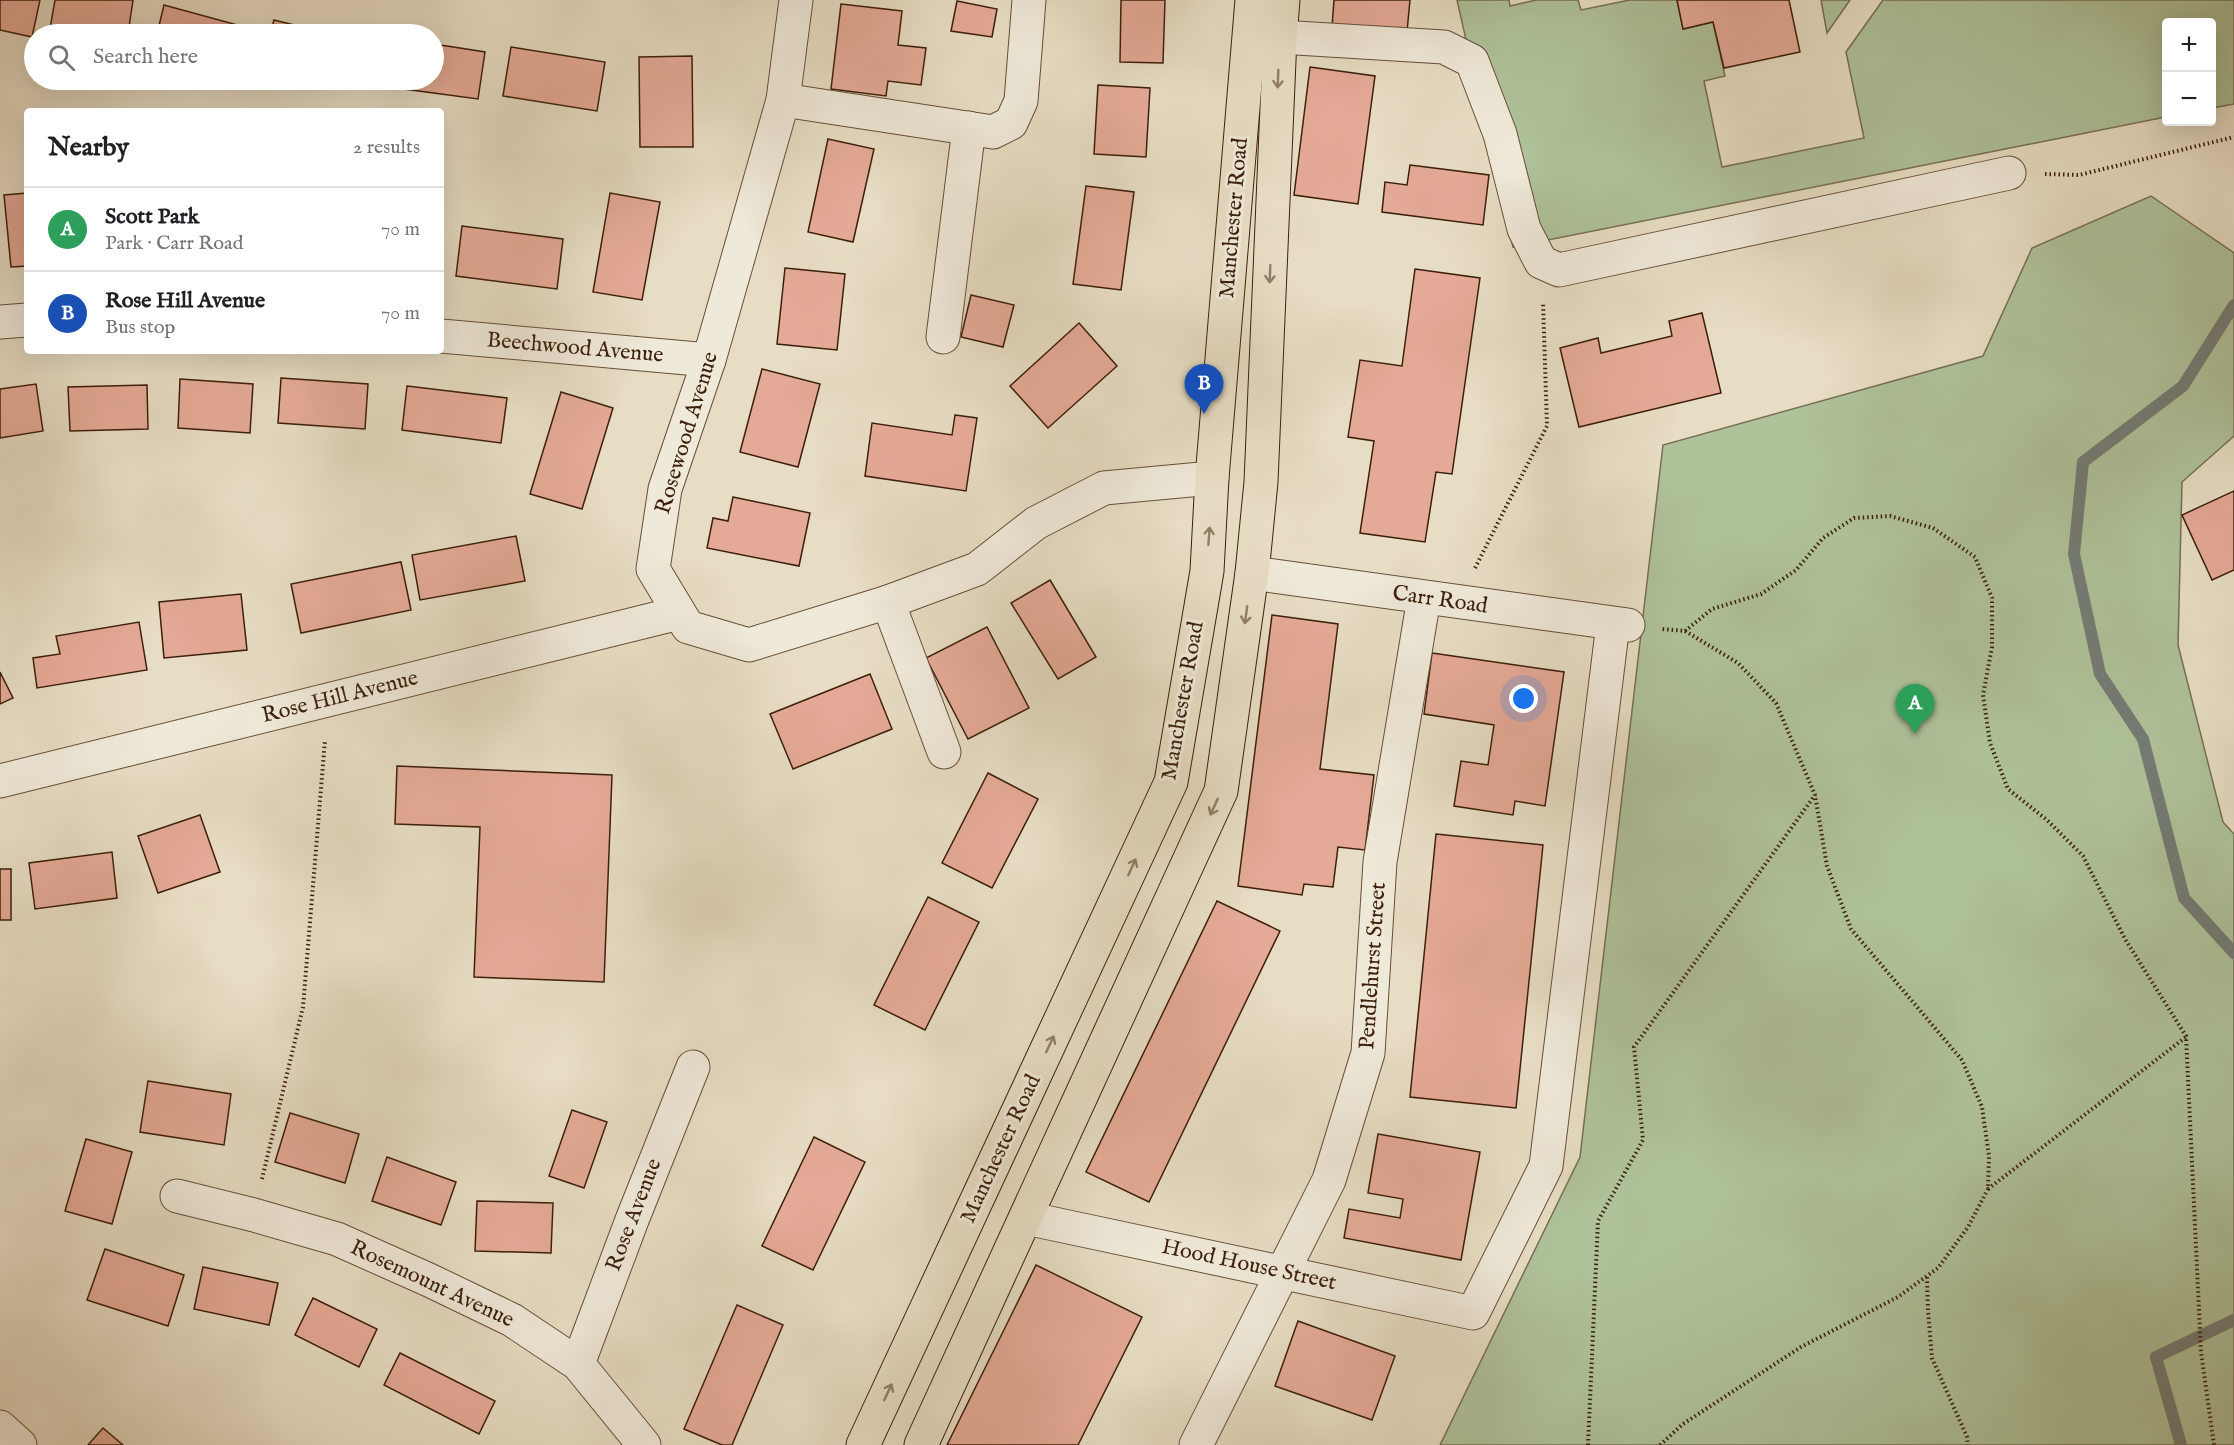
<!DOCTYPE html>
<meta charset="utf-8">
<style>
:root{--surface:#fff;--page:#f2f2f2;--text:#202124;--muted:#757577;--line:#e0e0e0;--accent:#0f766e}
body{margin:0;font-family:"IM FELL English",serif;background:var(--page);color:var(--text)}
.controls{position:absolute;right:18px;top:18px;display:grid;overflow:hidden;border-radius:6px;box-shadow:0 6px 24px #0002}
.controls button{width:54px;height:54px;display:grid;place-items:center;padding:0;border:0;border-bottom:2px solid var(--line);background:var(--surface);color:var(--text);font:30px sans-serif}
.you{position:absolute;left:1524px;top:699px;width:21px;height:21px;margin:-15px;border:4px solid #fff;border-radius:50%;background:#1a73e8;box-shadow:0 0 0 9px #1a73e833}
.badge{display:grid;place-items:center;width:39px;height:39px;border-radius:50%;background:var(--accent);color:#fff;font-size:20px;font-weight:700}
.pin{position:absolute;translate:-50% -50px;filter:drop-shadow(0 2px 3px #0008)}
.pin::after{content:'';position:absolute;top:32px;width:21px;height:18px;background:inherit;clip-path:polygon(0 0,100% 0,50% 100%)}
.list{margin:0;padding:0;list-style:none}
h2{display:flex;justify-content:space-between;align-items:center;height:78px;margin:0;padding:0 24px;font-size:26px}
h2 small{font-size:20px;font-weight:400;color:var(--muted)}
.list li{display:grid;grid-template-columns:39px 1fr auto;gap:18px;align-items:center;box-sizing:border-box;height:84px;padding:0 24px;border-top:2px solid var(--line)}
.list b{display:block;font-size:22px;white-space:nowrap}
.list p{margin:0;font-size:20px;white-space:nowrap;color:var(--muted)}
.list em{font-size:20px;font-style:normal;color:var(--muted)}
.icon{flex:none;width:33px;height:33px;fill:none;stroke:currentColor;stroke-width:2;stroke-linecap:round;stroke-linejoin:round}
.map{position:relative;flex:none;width:2234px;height:1445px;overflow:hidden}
.search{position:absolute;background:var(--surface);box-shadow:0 6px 24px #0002;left:24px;top:24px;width:420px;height:66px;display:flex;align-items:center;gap:15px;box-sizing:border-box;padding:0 21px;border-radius:33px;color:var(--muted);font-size:22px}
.panel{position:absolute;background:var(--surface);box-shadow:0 6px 24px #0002;left:24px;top:108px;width:420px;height:246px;border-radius:6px}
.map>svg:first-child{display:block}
</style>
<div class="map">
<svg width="2234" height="1445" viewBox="0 0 2234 1445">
<rect width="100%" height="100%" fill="#e7ddc4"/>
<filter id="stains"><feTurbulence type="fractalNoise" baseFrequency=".00333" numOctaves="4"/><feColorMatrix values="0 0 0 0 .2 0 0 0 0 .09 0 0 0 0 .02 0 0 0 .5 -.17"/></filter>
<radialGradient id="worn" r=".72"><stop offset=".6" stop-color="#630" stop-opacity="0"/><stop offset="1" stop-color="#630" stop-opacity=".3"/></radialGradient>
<g fill="#afc29a" stroke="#767052" stroke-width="1.5">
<path d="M1457,0H1509L1510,6L1536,0H1578L1581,10L1630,0H1677L1683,29L1713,22L1725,76L1704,81L1722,167L1864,138L1846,52L1883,0H2234V104L2212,108V22H2166V117L1513,247Z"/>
<path d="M1821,0H1850L1827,33Z"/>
<path d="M2151,196L2234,253V436L2182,482L2178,645L2223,822L2234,834V1445H1440L1580,1157L1663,445L1983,356L2032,248Z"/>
</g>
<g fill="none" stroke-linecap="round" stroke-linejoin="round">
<g stroke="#747c75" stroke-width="12">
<path d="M2234,305L2183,386L2083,462L2074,554L2100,674L2143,739L2184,898L2234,953"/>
<path d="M2181,1445L2156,1357L2234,1320"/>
</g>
</g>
<g fill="#e5aa97" stroke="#3c1f0a" stroke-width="1.5">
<path d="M0,0H40L32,37L0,30Z"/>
<path d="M55,0H133L128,34H49Z"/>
<path d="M1121,0H1165L1163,63L1120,62Z"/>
<path d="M1334,0H1410L1407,32L1332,27Z"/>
<path d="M1677,0H1789L1800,52L1724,68L1713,22L1683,29Z"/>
<path d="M957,1L997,9L992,37L951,31Z"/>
<path d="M841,4L902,11L898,45L926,48L921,85L888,81L886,96L831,89Z"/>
<path d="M164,5L241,26L239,34H157Z"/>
<path d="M274,20L331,34H270Z"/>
<path d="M434,44L485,52L478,99L367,84L368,80H434Z"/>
<path d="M511,47L605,62L597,111L503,96Z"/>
<path d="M692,56L693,147H640L639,57Z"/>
<path d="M1310,67L1375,76L1358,204L1294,195Z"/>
<path d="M294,80H333L331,89Z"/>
<path d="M1098,85L1150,88L1146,157L1094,154Z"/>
<path d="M828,139L874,149L853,242L808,232Z"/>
<path d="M1410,165L1489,175L1483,225L1382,212L1385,182L1407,185Z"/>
<path d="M1086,186L1134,192L1121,290L1073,284Z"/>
<path d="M27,193V266L11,267L4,195Z"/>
<path d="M610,193L660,202L642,300L593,292Z"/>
<path d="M462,226L563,239L557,289L456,276Z"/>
<path d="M785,268L845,274L837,350L777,344Z"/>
<path d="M1415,269L1480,278L1452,474L1436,472L1425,542L1360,533L1374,441L1348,437L1360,360L1402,366Z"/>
<path d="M971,295L1014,305L1003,347L961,337Z"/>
<path d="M1702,313L1721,393L1579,427L1560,348L1598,338L1601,353L1672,336L1669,321Z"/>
<path d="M1079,323L1117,366L1048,428L1010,386Z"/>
<path d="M762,369L820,384L798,467L740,452Z"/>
<path d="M281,378L368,384L365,429L278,423Z"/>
<path d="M180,379L253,384L250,433L178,428Z"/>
<path d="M36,384L43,431L0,438V389Z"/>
<path d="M147,385L148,429L70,431L68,387Z"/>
<path d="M407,386L507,398L501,443L402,430Z"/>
<path d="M561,392L613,408L582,509L530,494Z"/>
<path d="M955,415L977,418L966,491L865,476L872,423L952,435Z"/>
<path d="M2234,491V570L2212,580L2182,515Z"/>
<path d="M733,497L810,513L799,566L707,548L713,518L728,521Z"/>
<path d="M516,536L525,581L420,600L412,555Z"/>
<path d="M401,562L411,610L301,633L291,584Z"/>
<path d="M1050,580L1096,657L1058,679L1011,603Z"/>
<path d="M241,594L247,650L164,658L159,602Z"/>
<path d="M1272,615L1338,624L1320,769L1374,775L1365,850L1338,847L1333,887L1304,884L1302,895L1238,886Z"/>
<path d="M139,622L147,670L37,688L33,658L60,654L56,636Z"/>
<path d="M987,627L1029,708L968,739L926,658Z"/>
<path d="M1432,653L1564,672L1545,806L1515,801L1513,815L1454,806L1461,761L1488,765L1494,725L1424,714Z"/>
<path d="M0,672L13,698L0,704Z"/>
<path d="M870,674L892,729L793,769L770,714Z"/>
<path d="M397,766L612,775L604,982L474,977L480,827L395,824Z"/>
<path d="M988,773L1038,799L992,888L942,863Z"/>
<path d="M200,815L220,872L158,893L138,836Z"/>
<path d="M1436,834L1543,845L1516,1108L1410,1097Z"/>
<path d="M112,852L117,898L35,909L29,863Z"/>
<rect x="0" y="869" width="11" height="51"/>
<path d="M928,897L979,922L925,1030L874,1005Z"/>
<path d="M1217,901L1280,931L1149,1202L1086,1172Z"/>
<path d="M148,1081L231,1094L224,1145L140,1132Z"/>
<path d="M572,1110L607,1122L584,1188L549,1176Z"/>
<path d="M290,1113L359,1134L345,1183L275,1162Z"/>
<path d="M1378,1134L1480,1152L1461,1260L1344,1238L1349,1209L1400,1218L1403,1199L1368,1193Z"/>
<path d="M814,1137L865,1162L813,1270L762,1246Z"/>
<path d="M86,1139L132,1152L112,1224L65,1211Z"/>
<path d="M387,1157L456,1182L441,1225L372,1201Z"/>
<path d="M477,1201L553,1203L551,1253L475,1251Z"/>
<path d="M105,1249L184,1275L168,1326L87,1300Z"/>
<path d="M1036,1265L1142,1317L1078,1445H947Z"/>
<path d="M203,1267L278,1283L269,1325L194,1309Z"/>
<path d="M313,1298L377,1329L359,1367L295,1335Z"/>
<path d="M737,1305L783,1325L732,1445H722L684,1429Z"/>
<path d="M1298,1321L1395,1356L1372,1420L1275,1386Z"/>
<path d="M400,1353L495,1401L479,1434L384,1385Z"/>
<path d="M103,1428L123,1445H88Z"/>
</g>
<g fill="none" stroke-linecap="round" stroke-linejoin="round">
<g stroke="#674e38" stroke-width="35">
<g id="minor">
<path d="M796,0L783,100L709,360L665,489L653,569L688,627L749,645L888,602L977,569L1036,523L1104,488L1212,478"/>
<path d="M1280,37L1444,47L1472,61L1500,134L1524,229L1541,262L1559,270L2009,173"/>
<path d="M783,100L993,132L1011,123L1021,101L1029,0"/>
<path d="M0,322L27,320"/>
<path d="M441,336L709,360"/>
<path d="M943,337L969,128"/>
<path d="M1252,573L1628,625"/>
<path d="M888,602L944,752"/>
<path d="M0,781L679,613"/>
<path d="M177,1196L254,1215L337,1239L429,1280L512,1320L578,1364L644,1445"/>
<path d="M1026,1218L1473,1313L1546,1166L1613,624"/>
<path d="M578,1364L632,1220L693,1067"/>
<path d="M0,1427L20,1445"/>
<path d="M1196,1445L1329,1180L1368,1053L1380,862L1424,598"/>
</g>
</g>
<g stroke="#3c1f0a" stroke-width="35">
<g id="major">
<path d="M863,1445L1171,782L1207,571L1212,478L1252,0"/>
<path d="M921,1445L1221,791L1252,573L1261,482L1280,37L1283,0"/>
</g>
</g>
<g stroke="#3c1f0a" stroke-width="4" stroke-dasharray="1.5 3" stroke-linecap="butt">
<path d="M2045,174L2079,175L2234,137"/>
<path d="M1475,568L1547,426L1543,302"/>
<path d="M1685,631L1712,609L1761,594L1796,570L1823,538L1854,518L1890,516L1933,528L1975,557L1992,598V647L1983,695L1990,743L2008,789L2047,820L2083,856L2125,939L2186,1036L2201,1352L2214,1445"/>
<path d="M262,1179L303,1007L325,740"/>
<path d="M1988,1189L2186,1037"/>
<path d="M1927,1277L1928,1311L1932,1358L1967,1437L1968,1445"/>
<path d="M1588,1445L1598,1221L1643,1140L1634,1047L1815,795"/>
<path d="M1660,1445L1683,1424L1801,1347L1898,1297L1938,1268L1968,1227L1988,1189L1989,1156L1982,1107L1962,1060L1851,929L1827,866L1815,795L1776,703L1738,663L1685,631L1662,629"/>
</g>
<use href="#minor" stroke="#efe9d9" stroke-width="33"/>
<use href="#major" stroke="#e7ddc4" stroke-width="33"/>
</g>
<defs><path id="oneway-shaft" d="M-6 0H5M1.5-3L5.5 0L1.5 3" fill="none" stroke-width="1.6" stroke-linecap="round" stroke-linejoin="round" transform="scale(1.5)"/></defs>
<g stroke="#927e67">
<use href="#oneway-shaft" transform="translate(1278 79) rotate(92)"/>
<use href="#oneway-shaft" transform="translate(1270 274) rotate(92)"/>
<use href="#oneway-shaft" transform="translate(1209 536) rotate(-86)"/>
<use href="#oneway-shaft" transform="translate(1246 615) rotate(98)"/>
<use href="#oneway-shaft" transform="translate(1214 807) rotate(115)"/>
<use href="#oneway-shaft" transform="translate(1132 867) rotate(-65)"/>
<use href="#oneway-shaft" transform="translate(1050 1044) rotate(-65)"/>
<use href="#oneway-shaft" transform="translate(888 1392) rotate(-65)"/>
</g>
<g text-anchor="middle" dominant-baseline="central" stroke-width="6" stroke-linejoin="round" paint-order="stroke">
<g font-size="22" fill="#3c1f0a" stroke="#efe9d9">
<text transform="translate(1234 218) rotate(-85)">Manchester Road</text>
<text transform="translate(575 348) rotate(5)">Beechwood Avenue</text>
<text transform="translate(687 433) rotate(-73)">Rosewood Avenue</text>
<text transform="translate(1440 600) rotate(8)">Carr Road</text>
<text transform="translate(340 697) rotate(-14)">Rose Hill Avenue</text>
<text transform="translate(1183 701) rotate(-80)">Manchester Road</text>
<text transform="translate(1373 966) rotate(-86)">Pendlehurst Street</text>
<text transform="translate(1001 1149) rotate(-65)">Manchester Road</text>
<text transform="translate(634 1215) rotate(-69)">Rose Avenue</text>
<text transform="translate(1249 1265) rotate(12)">Hood House Street</text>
<text transform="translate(432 1284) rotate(25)">Rosemount Avenue</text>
</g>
</g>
<rect width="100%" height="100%" filter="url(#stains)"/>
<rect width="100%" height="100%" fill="url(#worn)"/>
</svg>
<div class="controls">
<button>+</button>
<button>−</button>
</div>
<div class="you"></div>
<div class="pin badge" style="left:1915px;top:734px;background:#2e9e5b">A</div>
<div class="pin badge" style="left:1204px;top:414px;background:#1a4fb4">B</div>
<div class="search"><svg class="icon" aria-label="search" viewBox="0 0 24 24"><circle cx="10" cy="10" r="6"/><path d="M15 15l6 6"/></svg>Search here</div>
<section class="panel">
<h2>Nearby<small>2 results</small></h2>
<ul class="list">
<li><span class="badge" style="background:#2e9e5b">A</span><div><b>Scott Park</b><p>Park · Carr Road</p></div><em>70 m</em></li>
<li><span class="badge" style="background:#1a4fb4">B</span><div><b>Rose Hill Avenue</b><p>Bus stop</p></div><em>70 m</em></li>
</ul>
</section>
</div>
